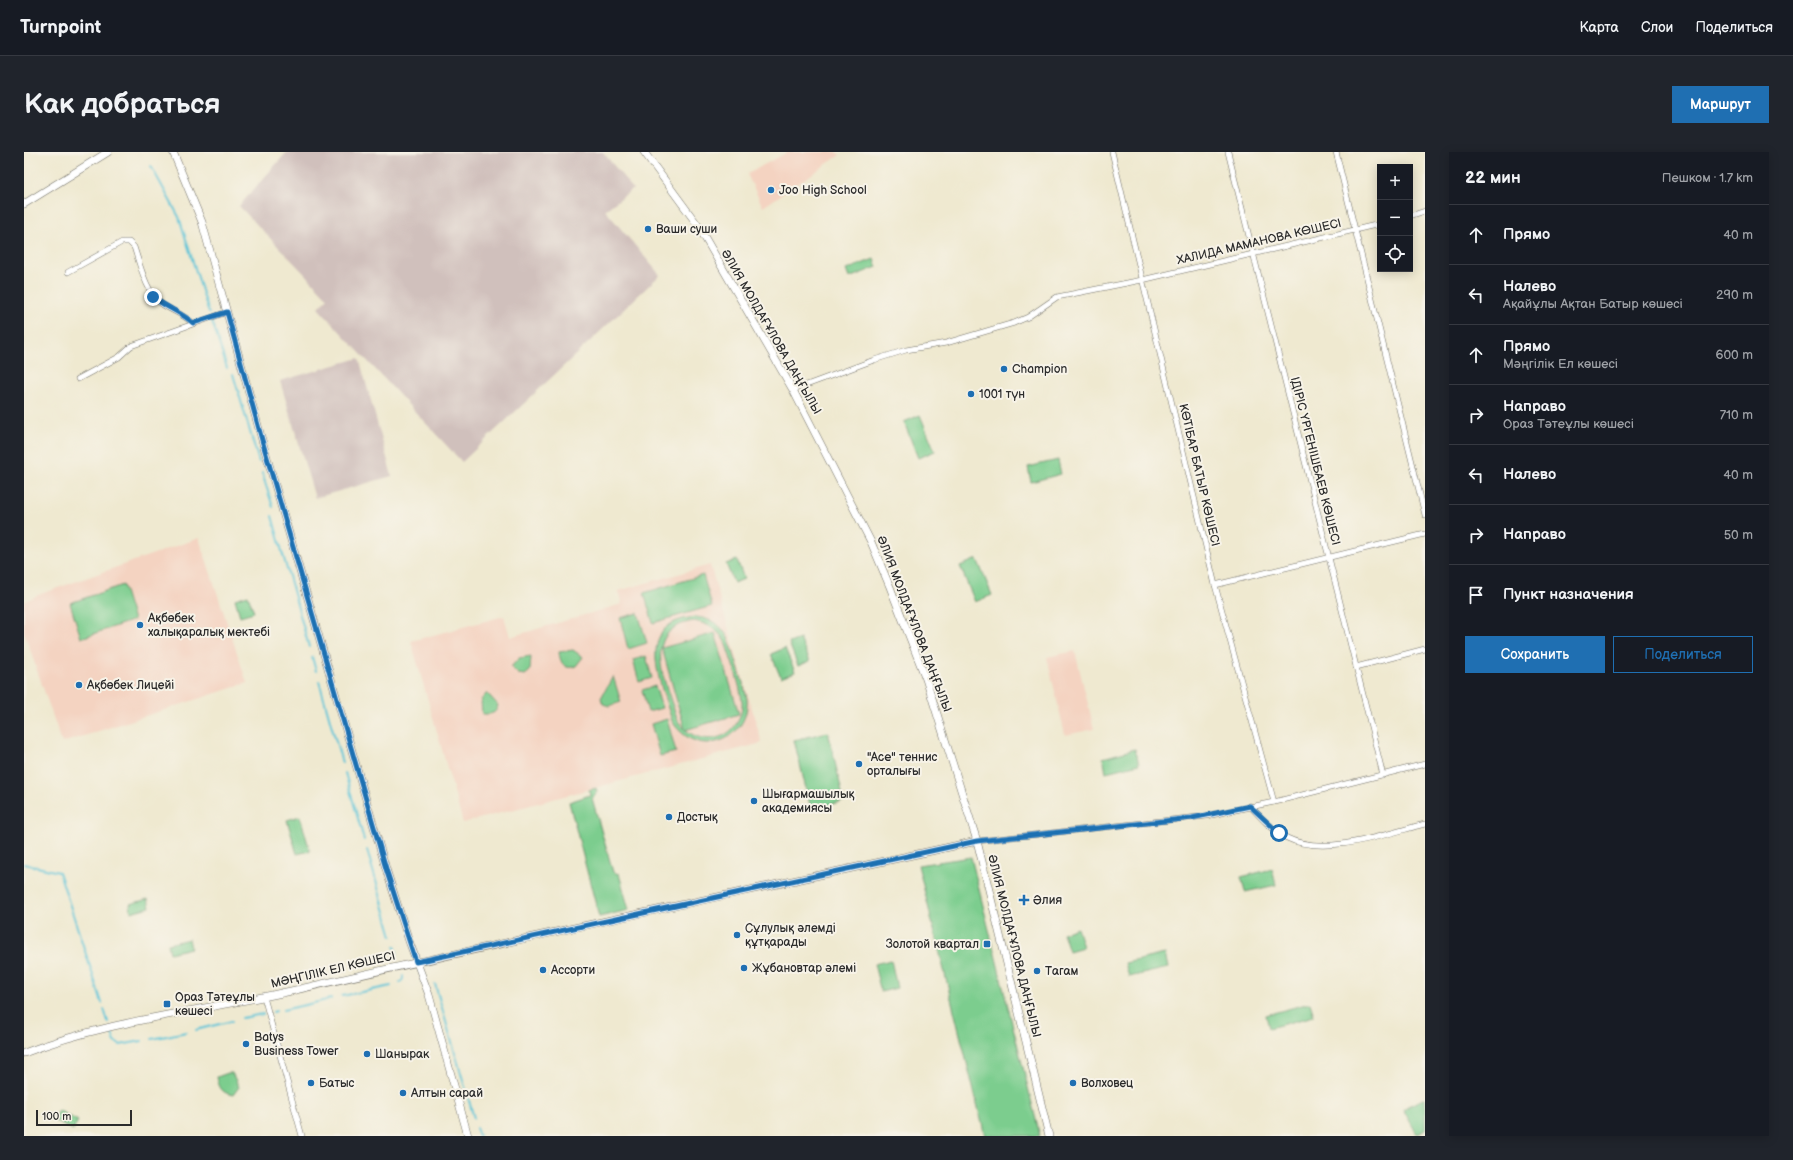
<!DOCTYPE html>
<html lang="ru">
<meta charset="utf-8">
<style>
:root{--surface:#171b24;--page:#20242c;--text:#f1f3f6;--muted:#9ea1a6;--line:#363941;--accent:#1f6fb2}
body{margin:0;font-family:"Balsamiq Sans",sans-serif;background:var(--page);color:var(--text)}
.controls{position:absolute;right:12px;top:12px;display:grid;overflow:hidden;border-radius:0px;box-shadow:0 2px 10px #0003}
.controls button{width:36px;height:36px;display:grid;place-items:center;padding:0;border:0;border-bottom:1px solid var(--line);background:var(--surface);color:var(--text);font:20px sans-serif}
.scale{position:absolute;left:12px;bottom:10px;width:96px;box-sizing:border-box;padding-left:4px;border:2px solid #2b2b2b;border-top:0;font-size:11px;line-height:14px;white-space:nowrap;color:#2b2b2b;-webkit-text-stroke:3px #f7f3e8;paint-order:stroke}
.stop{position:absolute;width:12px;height:12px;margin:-9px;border:3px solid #1f6fb2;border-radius:50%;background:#fff}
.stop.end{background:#1f6fb2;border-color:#fff;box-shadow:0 1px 4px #0008}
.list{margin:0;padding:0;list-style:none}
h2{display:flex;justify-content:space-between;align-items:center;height:52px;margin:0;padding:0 16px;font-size:17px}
h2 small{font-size:13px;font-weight:400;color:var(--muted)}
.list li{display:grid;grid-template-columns:26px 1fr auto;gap:12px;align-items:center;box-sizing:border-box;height:60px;padding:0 16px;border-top:1px solid var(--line)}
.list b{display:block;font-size:15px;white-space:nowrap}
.list p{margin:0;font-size:13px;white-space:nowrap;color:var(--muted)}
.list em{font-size:13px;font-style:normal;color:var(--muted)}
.actions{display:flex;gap:8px;padding:12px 16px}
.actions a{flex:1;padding:9px 0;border:1px solid var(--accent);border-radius:0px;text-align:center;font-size:14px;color:var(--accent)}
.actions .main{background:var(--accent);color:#fff}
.icon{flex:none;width:22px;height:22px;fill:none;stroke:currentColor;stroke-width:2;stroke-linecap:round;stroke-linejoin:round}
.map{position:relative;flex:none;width:1401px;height:984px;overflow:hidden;border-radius:0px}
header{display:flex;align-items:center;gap:24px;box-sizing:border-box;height:56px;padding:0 20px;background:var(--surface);border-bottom:1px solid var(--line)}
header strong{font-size:19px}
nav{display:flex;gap:22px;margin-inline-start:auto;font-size:14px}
.intro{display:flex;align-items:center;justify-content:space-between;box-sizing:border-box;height:96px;padding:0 24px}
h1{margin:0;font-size:28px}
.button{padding:10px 18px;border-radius:0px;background:var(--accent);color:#fff;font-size:14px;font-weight:700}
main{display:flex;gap:24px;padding:0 24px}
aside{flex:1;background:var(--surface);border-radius:0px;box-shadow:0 2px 10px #0003}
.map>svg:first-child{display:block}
</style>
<header>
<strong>Turnpoint</strong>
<nav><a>Карта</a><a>Слои</a><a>Поделиться</a></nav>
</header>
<div class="intro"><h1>Как добраться</h1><a class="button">Маршрут</a></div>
<main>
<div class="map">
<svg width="1401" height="984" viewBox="0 0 1401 984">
<rect width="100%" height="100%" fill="#f7f3e8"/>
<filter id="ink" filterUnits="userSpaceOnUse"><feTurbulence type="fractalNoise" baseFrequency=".025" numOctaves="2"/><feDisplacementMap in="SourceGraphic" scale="8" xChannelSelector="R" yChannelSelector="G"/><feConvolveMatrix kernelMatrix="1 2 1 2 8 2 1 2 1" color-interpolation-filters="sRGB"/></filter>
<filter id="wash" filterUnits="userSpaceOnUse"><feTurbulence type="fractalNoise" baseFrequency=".012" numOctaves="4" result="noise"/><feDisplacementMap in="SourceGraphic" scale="16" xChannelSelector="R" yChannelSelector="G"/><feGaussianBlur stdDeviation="0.9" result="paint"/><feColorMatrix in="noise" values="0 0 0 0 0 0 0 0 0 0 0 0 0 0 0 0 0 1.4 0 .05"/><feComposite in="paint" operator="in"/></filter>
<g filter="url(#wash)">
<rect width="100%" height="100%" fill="#efe9d0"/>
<g fill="#f4d3c1">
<path d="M764,0H812L816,3L739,55L723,22Z"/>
<path d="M175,386L223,531L38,591L0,480V452L2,449L14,443Z"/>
<path d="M686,413L738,591L439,671L387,489L480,464L486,485L598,452L594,439Z"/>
<path d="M1051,499L1070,577L1041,583L1023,505Z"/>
</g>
<g fill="#d0c0bc">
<path d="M263,0H579L609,37L581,58L636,123L438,310L294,156L304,146L215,54Z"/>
<path d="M335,206L368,324L291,346L256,229Z"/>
</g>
<g fill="#7bcd8e" stroke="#537c5c" fill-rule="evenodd">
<path d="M850,107L853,115L825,126L822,118Z"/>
<path d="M896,263L911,299L894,306L880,270Z"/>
<path d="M1034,308L1037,322L1007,330L1004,315Z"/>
<path d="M953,407L968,443L951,450L936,414Z"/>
<path d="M713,408L720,427L710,431L702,412Z"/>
<path d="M679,423L688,454L629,471L620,441Z"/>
<path d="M99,433L110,468L57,486L46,451Z"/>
<path d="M224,443L230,460L216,464L211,447Z"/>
<path d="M614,461L623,491L604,497L596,466Z"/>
<path d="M672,465C682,466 693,470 699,478C707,487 709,501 713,512C716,523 721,535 723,547C725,571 707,591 683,591C668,591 655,581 648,569C637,531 608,470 672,465ZM670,469C684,472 694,477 701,490C706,505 720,542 718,556C713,592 670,597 653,567C643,533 614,478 670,469Z"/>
<path d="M691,481L715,562L661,578L638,496Z"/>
<path d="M776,487L786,509L774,514L765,491Z"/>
<path d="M761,496L771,520L757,526L747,502Z"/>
<path d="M549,498L559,505L552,514C540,519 536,510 535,500Z"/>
<path d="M507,504L506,519L501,523L494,522L487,515L495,506Z"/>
<path d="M622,504L628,526L615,530L609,508Z"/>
<path d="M589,524L597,550L585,554L579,552L577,546Z"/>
<path d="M631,534L638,556L624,560L618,538Z"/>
<path d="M463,541L474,553C472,563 466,562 458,562L457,548Z"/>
<path d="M643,567L652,600L636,604L627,572Z"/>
<path d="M804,580L820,649L787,657L770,588Z"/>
<path d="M1111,597L1115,612L1082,620L1079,606Z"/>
<path d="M572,636L573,640L568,646L589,720L595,722L605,758L575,765L545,650L566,643L565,638Z"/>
<path d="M276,664L286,699L273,702L263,668Z"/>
<path d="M947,705L1016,984H961L894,713Z"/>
<path d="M1248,717L1252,733L1221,740L1217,725Z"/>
<path d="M124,747L126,755L107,760L106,752Z"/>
<path d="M1053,776L1059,795L1045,799L1039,781Z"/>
<path d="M165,787L167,796L146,801L144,792Z"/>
<path d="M1141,802L1144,816L1105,825L1101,811Z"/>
<path d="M867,808L873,836L857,840L850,812Z"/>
<path d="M1286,851L1290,864L1245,876L1242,863Z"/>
<path d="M204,921H208L215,935L209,943C197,941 195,935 193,925Z"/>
<path d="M1401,946V978L1393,982L1379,957Z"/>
<path d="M34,958L54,969L49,978L29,968Z"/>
</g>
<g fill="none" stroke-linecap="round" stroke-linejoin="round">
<g stroke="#5cc5d8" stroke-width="2">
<path d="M127,14L155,65L185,161"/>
<path d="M188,169L203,216"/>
<path d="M209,222L235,310"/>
<path d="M238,321L249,355"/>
<path d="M248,364L285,495"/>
<path d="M288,505L292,519"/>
<path d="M295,529L318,611"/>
<path d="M321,621L340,688"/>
<path d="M343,698L368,784"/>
<path d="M0,712L35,720L78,851"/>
<path d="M371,794L373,802"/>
<path d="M376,831L379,827V824"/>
<path d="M411,832L450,966"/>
<path d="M318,844L367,834"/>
<path d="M80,857L84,870"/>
<path d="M259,858L307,847"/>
<path d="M249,860L252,859"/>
<path d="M218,866L239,862"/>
<path d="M172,878L208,869"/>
<path d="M88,881L91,890L96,893L118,889"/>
<path d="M128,887L162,880"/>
<path d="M452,976L455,984"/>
</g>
</g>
</g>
<g filter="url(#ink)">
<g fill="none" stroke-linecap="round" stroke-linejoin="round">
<g stroke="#706e65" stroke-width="6">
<g id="street">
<path d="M1088,0L1191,433L1250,650"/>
<path d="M1204,0L1359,623"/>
<path d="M1312,0L1401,363"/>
<path d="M1386,64L1401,59"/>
<path d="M44,120L98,90H105L110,95C116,113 123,143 139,153C149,159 160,163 169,171"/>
<path d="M54,227L95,205L107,194L203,160"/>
<path d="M769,238L850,208L882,198L922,191L990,171L1004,165L1033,145L1118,128L1356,72"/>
<path d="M1191,433L1401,382"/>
<path d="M1332,515L1401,497"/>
<path d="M1226,654C1237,666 1248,678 1263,686C1301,705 1361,682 1401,672"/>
<path d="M953,689L1183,664L1250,650L1401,612"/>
<path d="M240,845L278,984"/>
</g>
</g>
<g stroke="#706e65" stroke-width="8">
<g id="secondary">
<path d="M149,0L178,70L238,288L363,720L385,789L405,843L444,984"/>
<path d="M620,0L673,72L769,238L847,390L866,435L902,527L953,689L1025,984"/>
<path d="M0,52L84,0"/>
<path d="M0,901C85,868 178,859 267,839C495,786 725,739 953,689"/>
</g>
</g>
<use href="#street" stroke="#fff" stroke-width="5"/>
<use href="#secondary" stroke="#fff" stroke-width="7"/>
</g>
</g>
<g fill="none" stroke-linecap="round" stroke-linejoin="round" filter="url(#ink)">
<path stroke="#1f6fb2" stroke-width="5" d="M129,145C141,155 157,160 169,171L203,160L238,288L363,720L392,810L953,689L1168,666L1226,654L1255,681"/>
</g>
<g fill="#1f6fb2" stroke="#f7f3e8" stroke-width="1.5">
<circle cx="747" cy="38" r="4"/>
<circle cx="624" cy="77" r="4"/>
<circle cx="980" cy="217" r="4"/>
<circle cx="947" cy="242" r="4"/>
<circle cx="116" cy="473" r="4"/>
<circle cx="55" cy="533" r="4"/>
<circle cx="835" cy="612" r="4"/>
<circle cx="730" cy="649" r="4"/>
<circle cx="645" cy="665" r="4"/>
<path d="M998 742h4v4h4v4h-4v4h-4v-4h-4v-4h4z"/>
<circle cx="713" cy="783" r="4"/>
<rect x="959" y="788" width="8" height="8" rx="2"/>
<circle cx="720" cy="816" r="4"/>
<circle cx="519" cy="818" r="4"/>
<circle cx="1013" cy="819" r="4"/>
<rect x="139" y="848" width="8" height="8" rx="2"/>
<circle cx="222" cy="892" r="4"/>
<circle cx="343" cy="902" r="4"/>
<circle cx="287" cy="931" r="4"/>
<circle cx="1049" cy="931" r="4"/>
<circle cx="379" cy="941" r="4"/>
</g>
<g text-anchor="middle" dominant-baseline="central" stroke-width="4" stroke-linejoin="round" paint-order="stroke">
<g font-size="12" fill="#2b2b2b" stroke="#f7f3e8" text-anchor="start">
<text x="755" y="38">Joo High School</text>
<text x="632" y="77">Ваши суши</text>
<text x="988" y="217">Champion</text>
<text x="955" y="242">1001 түн</text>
<text x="124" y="466">Ақбөбек<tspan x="124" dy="14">халықаралық мектебі</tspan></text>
<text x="63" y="533">Ақбөбек Лицейі</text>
<text x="843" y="605">"Ace" теннис<tspan x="843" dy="14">орталығы</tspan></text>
<text x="738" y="642">Шығармашылық<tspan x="738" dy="14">академиясы</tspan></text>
<text x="653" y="665">Достық</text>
<text x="1009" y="748">Әлия</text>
<text x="721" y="776">Сұлулық әлемді<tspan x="721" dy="14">құтқарады</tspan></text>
<text x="955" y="792" text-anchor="end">Золотой квартал</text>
<text x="728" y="816">Жұбановтар әлемі</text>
<text x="527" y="818">Ассорти</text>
<text x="1021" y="819">Тагам</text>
<text x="151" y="845">Ораз Тәтеұлы<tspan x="151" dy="14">көшесі</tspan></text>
<text x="230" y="885">Batys<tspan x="230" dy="14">Business Tower</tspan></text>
<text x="351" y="902">Шанырак</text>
<text x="295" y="931">Батыс</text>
<text x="1057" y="931">Волховец</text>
<text x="387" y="941">Алтын сарай</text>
</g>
<g font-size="12" fill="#2b2b2b" stroke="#f7f3e8">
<text transform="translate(1235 90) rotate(-13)">ХАЛИДА МАМАНОВА КӨШЕСІ</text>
<text transform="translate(747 180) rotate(60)">ӘЛИЯ МОЛДАҒҰЛОВА ДАҢҒЫЛЫ</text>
<text transform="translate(1291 309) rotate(76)">ІДІРІС ҮРГЕНІШБАЕВ КӨШЕСІ</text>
<text transform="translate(1175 323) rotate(77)">КӨТІБАР БАТЫР КӨШЕСІ</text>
<text transform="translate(890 472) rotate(69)">ӘЛИЯ МОЛДАҒҰЛОВА ДАҢҒЫЛЫ</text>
<text transform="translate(990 794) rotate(76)">ӘЛИЯ МОЛДАҒҰЛОВА ДАҢҒЫЛЫ</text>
<text transform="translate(309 818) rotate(-13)">МӘҢГІЛІК ЕЛ КӨШЕСІ</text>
</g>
</g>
</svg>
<div class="controls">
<button>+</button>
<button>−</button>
<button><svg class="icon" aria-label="locate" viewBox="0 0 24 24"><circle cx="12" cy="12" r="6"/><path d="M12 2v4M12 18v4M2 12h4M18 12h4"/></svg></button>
</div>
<div class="scale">100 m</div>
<div class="stop" style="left:1255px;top:681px"></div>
<div class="stop end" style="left:129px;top:145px"></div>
</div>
<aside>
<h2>22 мин<small>Пешком · 1.7 km</small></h2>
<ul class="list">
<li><svg class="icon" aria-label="ahead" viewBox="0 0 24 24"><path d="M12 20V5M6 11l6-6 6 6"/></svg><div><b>Прямо</b></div><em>40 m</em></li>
<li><svg class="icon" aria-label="left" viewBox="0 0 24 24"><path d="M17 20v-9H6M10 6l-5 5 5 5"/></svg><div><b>Налево</b><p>Ақайұлы Ақтан Батыр көшесі</p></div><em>290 m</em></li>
<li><svg class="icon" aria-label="ahead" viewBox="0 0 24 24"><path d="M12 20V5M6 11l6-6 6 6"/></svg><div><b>Прямо</b><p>Мәңгілік Ел көшесі</p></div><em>600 m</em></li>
<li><svg class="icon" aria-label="right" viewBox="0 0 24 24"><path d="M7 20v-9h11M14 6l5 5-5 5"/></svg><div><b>Направо</b><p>Ораз Тәтеұлы көшесі</p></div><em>710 m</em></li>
<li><svg class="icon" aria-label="left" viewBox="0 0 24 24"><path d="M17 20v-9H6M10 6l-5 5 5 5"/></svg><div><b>Налево</b></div><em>40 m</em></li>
<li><svg class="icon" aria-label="right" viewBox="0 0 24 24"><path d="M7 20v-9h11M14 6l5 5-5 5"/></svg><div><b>Направо</b></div><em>50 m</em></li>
<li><svg class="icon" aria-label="arrive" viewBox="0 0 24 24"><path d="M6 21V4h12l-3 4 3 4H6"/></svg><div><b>Пункт назначения</b></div></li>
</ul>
<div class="actions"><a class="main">Сохранить</a><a>Поделиться</a></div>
</aside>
</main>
